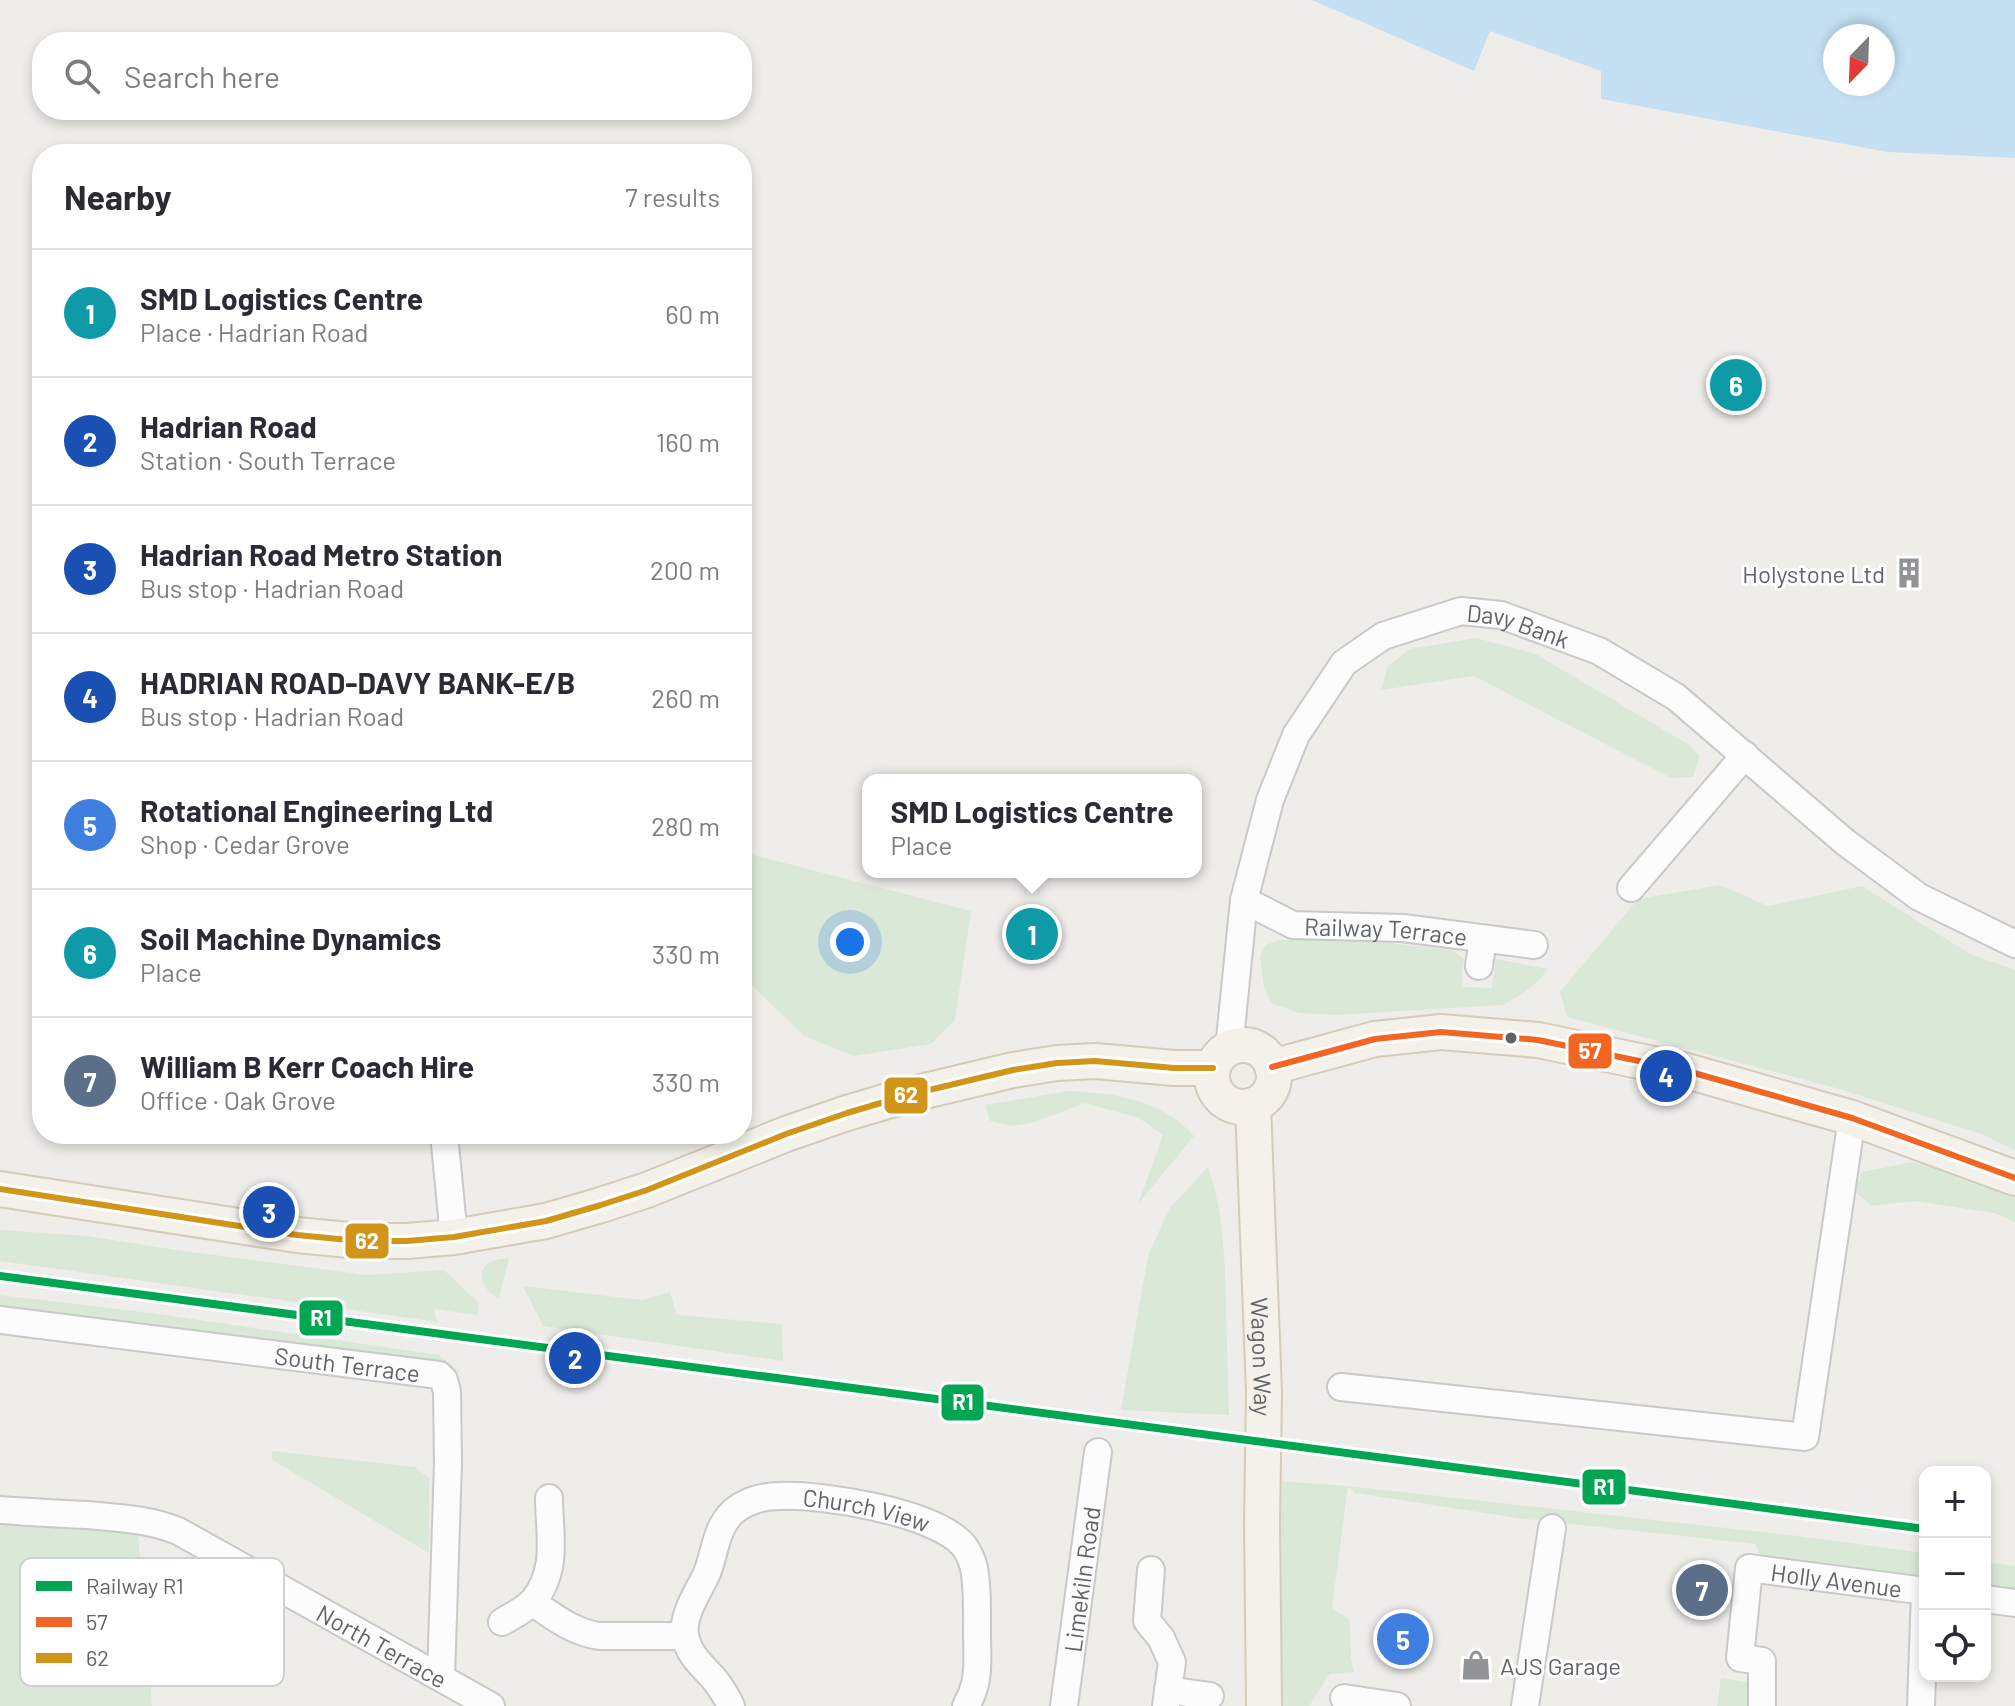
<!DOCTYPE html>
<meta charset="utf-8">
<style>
:root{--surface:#fff;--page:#f2f2f3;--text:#2b2b33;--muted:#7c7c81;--line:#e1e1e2;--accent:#929395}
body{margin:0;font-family:Barlow,sans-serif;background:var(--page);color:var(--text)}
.controls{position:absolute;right:24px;bottom:24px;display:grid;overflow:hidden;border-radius:16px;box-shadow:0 4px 12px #0003}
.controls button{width:72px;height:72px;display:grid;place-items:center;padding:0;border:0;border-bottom:2px solid var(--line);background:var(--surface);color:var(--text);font:40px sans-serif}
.compass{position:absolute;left:1823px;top:24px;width:72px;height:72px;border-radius:50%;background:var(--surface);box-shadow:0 4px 12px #0003;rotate:203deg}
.you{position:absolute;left:850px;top:942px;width:28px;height:28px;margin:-20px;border:6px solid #fff;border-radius:50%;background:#1a73e8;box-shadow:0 0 0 12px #1a73e833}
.badge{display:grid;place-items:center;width:52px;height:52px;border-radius:50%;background:var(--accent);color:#fff;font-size:26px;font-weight:700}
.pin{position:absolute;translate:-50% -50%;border:4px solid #fff;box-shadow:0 2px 8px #0006}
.popup{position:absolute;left:862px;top:774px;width:340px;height:104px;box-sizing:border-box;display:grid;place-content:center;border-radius:16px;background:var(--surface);filter:drop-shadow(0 2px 6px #0005);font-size:26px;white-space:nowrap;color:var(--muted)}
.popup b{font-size:30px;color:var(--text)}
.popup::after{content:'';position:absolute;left:50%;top:100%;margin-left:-16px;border:16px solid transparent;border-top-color:var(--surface)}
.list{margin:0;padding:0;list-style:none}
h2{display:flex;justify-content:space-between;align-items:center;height:104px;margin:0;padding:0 32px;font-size:34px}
h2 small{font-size:26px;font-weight:400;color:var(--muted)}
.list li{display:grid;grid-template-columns:52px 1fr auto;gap:24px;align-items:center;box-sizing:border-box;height:128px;padding:0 32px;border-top:2px solid var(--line)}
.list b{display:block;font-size:30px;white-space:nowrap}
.list p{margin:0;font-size:26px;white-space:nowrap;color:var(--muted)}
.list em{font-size:26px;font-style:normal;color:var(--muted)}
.icon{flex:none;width:44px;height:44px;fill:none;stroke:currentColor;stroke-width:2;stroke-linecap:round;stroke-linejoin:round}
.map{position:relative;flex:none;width:2015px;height:1706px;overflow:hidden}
.search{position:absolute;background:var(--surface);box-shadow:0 4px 12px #0003;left:32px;top:32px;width:720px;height:88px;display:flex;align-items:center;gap:20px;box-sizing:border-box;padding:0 28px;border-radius:32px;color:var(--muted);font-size:30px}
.panel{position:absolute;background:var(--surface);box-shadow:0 4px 12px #0003;left:32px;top:144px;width:720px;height:1000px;border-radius:32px}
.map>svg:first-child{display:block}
</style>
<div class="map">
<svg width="2015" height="1706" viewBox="0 0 2015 1706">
<rect width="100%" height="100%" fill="#efedea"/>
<g fill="#dae8d7">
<path d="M1476,638L1536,654L1689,745L1700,756L1693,777L1671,778L1474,676L1381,690L1388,666L1410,649Z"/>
<path d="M742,852L971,911L955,1020L931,1044L854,1056L804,1036L742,975Z"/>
<path d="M1720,885L1768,906L1862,886L1970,954L2015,970V1150L1981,1134L1836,1088L1567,1017L1560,992L1638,899Z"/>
<path d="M1353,939L1452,950L1464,959L1462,973L1463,987L1492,988L1496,959L1548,969C1535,986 1522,995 1502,1005L1337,1015L1299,1013L1271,1003L1264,988L1260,956L1266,945L1280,940Z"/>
<path d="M1068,1091C1114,1093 1162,1099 1194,1136L1138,1204L1163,1135L1139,1118L1085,1103L1032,1123L1011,1126L990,1121L985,1105Z"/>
<path d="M1913,1162L1998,1185L2015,1192V1222L1994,1213L1915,1201L1871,1206L1855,1191L1862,1172Z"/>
<path d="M1208,1167C1224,1212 1225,1261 1226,1309C1227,1344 1228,1379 1229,1415L1121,1410L1148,1256L1169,1209Z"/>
<path d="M0,1230L87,1236L176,1250L367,1275L444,1270L479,1303L478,1315L433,1309L438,1322L0,1261Z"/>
<path d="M509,1258L499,1299C486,1293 473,1273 489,1263C495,1259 502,1259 509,1258Z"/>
<path d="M523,1286L642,1300L670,1292L677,1315L782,1324L783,1361L543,1326Z"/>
<path d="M0,1295L151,1313L439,1355L461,1372L271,1341L0,1310Z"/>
<path d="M272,1451L415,1467L429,1478V1553L272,1460Z"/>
<path d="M1278,1481L1348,1486L1798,1536L1925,1553V1581L1761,1558L1755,1544L1517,1518L1355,1493L1348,1486L1332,1608L1350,1620L1351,1659L1354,1672L1330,1674L1309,1706H1283Z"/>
<path d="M0,1524L138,1533L152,1706H0Z"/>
<path d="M1985,1562L2015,1566V1593L1985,1589Z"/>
<path d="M1721,1678L1748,1682L1747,1706H1717Z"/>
</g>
<path fill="#c4e0f2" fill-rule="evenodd" d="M1312,0H2015V158L1888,152L1601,99V71L1490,31L1474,71ZM1835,36H1883V84H1835Z"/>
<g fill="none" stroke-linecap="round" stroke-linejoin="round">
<g stroke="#c9c9c9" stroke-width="30">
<g id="minor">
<path d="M1631,888L1745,755"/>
<path id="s1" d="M1244,900L1293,925L1403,928L1534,945"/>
<path d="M1479,966L1483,939"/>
<path id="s2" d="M1229,1049L1244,900L1270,800L1296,735L1344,663L1383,636L1461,611L1501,615L1599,651L1676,697L1845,842L1919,897L2015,944"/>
<path d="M444,1134L454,1237"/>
<path id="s3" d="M0,1320L439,1375L444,1380L447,1392L448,1463L441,1677"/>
<path d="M1341,1387L1805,1437L1852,1118"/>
<path id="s4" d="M0,1510C29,1512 58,1514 87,1515C119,1518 149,1519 178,1531L491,1706"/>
<path d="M1151,1570L1147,1621L1161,1638L1172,1662L1166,1706"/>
<path d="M1985,1599L2015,1603"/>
<path d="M532,1602C554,1617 573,1632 599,1636H685"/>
<path d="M502,1622C512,1616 525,1610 533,1601C559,1570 549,1533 549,1498"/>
<path d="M1168,1690L1210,1696"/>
<path d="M1344,1698L1397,1706"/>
<path id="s5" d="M731,1706C727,1697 721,1688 715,1680C703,1666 688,1655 685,1635C682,1614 699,1591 707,1573C715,1553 716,1527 733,1512C745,1501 764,1496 779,1496C822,1494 936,1512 964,1546C969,1553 972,1560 974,1568C978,1590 977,1613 977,1635C977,1651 979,1668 975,1684C973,1692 970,1699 966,1706"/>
<path id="s6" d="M1064,1706L1098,1452"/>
<path d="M1525,1706L1552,1528"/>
<path id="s7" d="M1762,1706V1661L1740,1658L1749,1568L1925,1591"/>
<path d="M1921,1706L1925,1593"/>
</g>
</g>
<g stroke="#d4cbbb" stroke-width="38">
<g id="major">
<circle cx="1243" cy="1076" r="31"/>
<path d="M1272,1067L1375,1039L1441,1032L1538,1040L1687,1071L1852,1118L2015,1178"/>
<path id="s8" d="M1253,1105L1264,1392L1262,1523L1264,1706"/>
<path d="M0,1189L297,1235L359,1241H407L454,1237L546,1221L601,1205L647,1190L786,1134L847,1113L908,1095L1013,1070L1057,1063L1095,1061L1174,1068H1213"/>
</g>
</g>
<use href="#minor" stroke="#fdfcfc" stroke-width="26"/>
<use href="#major" stroke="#f3f1ea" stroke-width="34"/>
<g stroke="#fff" stroke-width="12">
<path id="bus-1" d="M1272,1067L1375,1039L1441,1032L1538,1040L1687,1071L1852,1118L2015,1178"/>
</g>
<g stroke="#fff" stroke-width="12">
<path id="bus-2" d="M0,1189L297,1235L359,1241H407L454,1237L546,1221L601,1205L647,1190L786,1134L847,1113L908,1095L1013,1070L1057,1063L1095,1061L1174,1068H1213"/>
</g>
<use href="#bus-1" stroke="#f26522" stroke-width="6"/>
<use href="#bus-2" stroke="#d1951a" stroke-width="6"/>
<g stroke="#fff" stroke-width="14">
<path id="rail-1" d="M0,1276L1925,1529"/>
</g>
<use href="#rail-1" stroke="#00a651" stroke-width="8"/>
</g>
<defs>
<g id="building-bare" transform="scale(2.4)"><path d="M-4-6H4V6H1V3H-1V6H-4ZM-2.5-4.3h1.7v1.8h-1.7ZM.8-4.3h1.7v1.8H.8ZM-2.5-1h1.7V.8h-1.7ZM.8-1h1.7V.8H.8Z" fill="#929395" stroke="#fff" stroke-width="2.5" paint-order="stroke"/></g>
<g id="shop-bare" transform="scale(2.4)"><path d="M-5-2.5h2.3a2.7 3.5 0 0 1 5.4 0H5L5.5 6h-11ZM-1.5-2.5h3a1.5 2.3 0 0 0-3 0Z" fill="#929395" stroke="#fff" stroke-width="2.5" paint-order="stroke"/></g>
</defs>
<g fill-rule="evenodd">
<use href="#building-bare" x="1909" y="573"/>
<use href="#shop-bare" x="1476" y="1665"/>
</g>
<circle fill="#606367" stroke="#fff" stroke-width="3" cx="1511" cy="1038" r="7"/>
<g text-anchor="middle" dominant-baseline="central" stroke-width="6" stroke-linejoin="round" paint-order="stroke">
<g font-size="24" fill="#606367" stroke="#fff" text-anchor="end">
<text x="1885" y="573">Holystone Ltd</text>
<text x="1500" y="1665" text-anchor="start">AJS Garage</text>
</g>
<g font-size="24" fill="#606367" stroke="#fff">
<text stroke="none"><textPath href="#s2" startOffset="598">Davy Bank</textPath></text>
<text stroke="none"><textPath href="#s1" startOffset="148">Railway Terrace</textPath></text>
<text stroke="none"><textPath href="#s8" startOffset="252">Wagon Way</textPath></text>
<text stroke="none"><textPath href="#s3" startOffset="350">South Terrace</textPath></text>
<text stroke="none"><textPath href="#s5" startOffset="358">Church View</textPath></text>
<text stroke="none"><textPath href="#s6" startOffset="128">Limekiln Road</textPath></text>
<text stroke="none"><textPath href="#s7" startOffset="246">Holly Avenue</textPath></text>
<text stroke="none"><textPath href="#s4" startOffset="414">North Terrace</textPath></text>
</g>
</g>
<rect x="20" y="1558" width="264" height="128" rx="12" fill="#fff" stroke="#cfd0d1" stroke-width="2"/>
<rect x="36" y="1581" width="36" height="10" fill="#00a651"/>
<rect x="36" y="1617" width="36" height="10" fill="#f26522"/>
<rect x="36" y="1653" width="36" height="10" fill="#d1951a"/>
<g font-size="22" fill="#606367">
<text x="86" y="1594">Railway R1</text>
<text x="86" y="1630">57</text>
<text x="86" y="1666">62</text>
</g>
<g stroke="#fff" stroke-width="3">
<rect x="1567" y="1032" width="46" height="38" rx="8" fill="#f26522"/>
<rect x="883" y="1076" width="46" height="39" rx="8" fill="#d1951a"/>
<rect x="344" y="1222" width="46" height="38" rx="8" fill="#d1951a"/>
<rect x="298" y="1299" width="46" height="38" rx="8" fill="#00a651"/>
<rect x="940" y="1383" width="45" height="39" rx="8" fill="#00a651"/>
<rect x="1581" y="1468" width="46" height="38" rx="8" fill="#00a651"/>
</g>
<g font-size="22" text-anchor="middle" font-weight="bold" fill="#fff">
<text x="1590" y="1059">57</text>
<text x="906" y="1103">62</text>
<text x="367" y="1249">62</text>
<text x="321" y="1326">R1</text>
<text x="963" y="1410">R1</text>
<text x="1604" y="1495">R1</text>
</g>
</svg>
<div class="controls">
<button>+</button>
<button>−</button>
<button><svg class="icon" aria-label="locate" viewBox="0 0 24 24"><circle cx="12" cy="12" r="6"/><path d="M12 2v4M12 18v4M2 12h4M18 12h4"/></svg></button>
</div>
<svg class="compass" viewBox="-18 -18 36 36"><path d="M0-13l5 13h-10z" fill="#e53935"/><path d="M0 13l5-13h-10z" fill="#7c7c81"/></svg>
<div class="you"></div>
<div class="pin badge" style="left:1032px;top:934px;background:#0f9aa8">1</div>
<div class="popup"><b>SMD Logistics Centre</b>Place</div>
<div class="pin badge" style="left:575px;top:1358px;background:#1a4fb4">2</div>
<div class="pin badge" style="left:269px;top:1212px;background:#1a4fb4">3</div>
<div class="pin badge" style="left:1666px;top:1076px;background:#1a4fb4">4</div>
<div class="pin badge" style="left:1403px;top:1639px;background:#3f7fe0">5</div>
<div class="pin badge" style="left:1736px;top:385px;background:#0f9aa8">6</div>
<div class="pin badge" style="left:1702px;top:1590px;background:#5c6f8a">7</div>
<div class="search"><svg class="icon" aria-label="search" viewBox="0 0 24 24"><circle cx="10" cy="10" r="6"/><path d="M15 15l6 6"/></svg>Search here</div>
<section class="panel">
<h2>Nearby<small>7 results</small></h2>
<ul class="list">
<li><span class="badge" style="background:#0f9aa8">1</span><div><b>SMD Logistics Centre</b><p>Place · Hadrian Road</p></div><em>60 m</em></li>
<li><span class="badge" style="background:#1a4fb4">2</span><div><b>Hadrian Road</b><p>Station · South Terrace</p></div><em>160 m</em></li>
<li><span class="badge" style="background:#1a4fb4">3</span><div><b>Hadrian Road Metro Station</b><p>Bus stop · Hadrian Road</p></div><em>200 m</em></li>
<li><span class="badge" style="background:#1a4fb4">4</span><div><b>HADRIAN ROAD-DAVY BANK-E/B</b><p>Bus stop · Hadrian Road</p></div><em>260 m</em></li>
<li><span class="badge" style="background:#3f7fe0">5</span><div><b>Rotational Engineering Ltd</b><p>Shop · Cedar Grove</p></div><em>280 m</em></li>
<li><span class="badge" style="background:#0f9aa8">6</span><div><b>Soil Machine Dynamics</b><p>Place</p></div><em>330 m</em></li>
<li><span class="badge" style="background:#5c6f8a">7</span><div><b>William B Kerr Coach Hire</b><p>Office · Oak Grove</p></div><em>330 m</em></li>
</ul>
</section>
</div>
